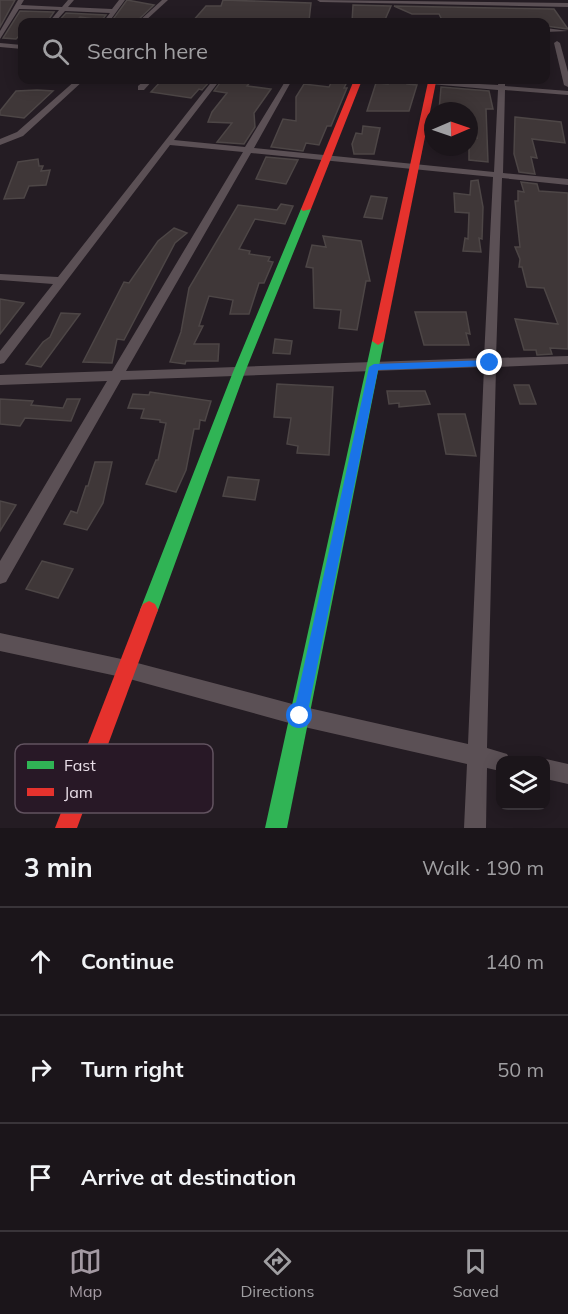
<!DOCTYPE html>
<meta charset="utf-8">
<style>
:root{--surface:#1b151a;--page:#282227;--text:#f1f3f6;--muted:#a09fa2;--line:#393439;--accent:#a399a2}
body{margin:0;font-family:Mulish,sans-serif;background:var(--page);color:var(--text)}
.controls{position:absolute;right:18px;bottom:18px;display:grid;overflow:hidden;border-radius:12px;box-shadow:0 3px 15px #0003}
.controls button{width:54px;height:54px;display:grid;place-items:center;padding:0;border:0;border-bottom:2px solid var(--line);background:var(--surface);color:var(--text);font:30px sans-serif}
.compass{position:absolute;left:424px;top:102px;width:54px;height:54px;border-radius:50%;background:var(--surface);box-shadow:0 3px 15px #0003;rotate:88deg}
.stop{position:absolute;width:18px;height:18px;margin:-14px;border:4px solid #1a73e8;border-radius:50%;background:#fff}
.stop.end{background:#1a73e8;border-color:#fff;box-shadow:0 2px 6px #0008}
.list{margin:0;padding:0;list-style:none}
h2{display:flex;justify-content:space-between;align-items:center;height:78px;margin:0;padding:0 24px;font-size:26px}
h2 small{font-size:20px;font-weight:400;color:var(--muted)}
.list li{display:grid;grid-template-columns:39px 1fr auto;gap:18px;align-items:center;box-sizing:border-box;height:108px;padding:0 24px;border-top:2px solid var(--line)}
.list b{display:block;font-size:22px;white-space:nowrap}
.list em{font-size:20px;font-style:normal;color:var(--muted)}
.icon{flex:none;width:33px;height:33px;fill:none;stroke:currentColor;stroke-width:2;stroke-linecap:round;stroke-linejoin:round}
.map{position:relative;flex:none;width:568px;height:828px;overflow:hidden}
.search{position:absolute;background:var(--surface);box-shadow:0 3px 15px #0003;left:18px;right:18px;top:18px;height:66px;display:flex;align-items:center;gap:15px;box-sizing:border-box;padding:0 21px;border-radius:12px;color:var(--muted);font-size:22px}
.sheet{height:402px;background:var(--surface)}
nav{display:flex;justify-content:space-around;align-items:center;box-sizing:border-box;height:84px;border-top:2px solid var(--line);background:var(--surface);font-size:16px;color:var(--muted)}
nav a{display:grid;justify-items:center;gap:3px}
nav .on{color:var(--accent)}
.map>svg:first-child{display:block}
</style>
<div class="map">
<svg width="568" height="828" viewBox="0 0 568 828">
<rect width="100%" height="100%" fill="#241c23"/>
<g fill="#3f3738" stroke="#4d4646" stroke-width="1.5">
<path d="M0,0H15L0,27Z"/>
<path d="M127,0L154,5L136,22H111Z"/>
<path d="M223,0L311,3L309,21L192,22L206,6H221Z"/>
<path d="M353,5L391,6L384,22H352Z"/>
<path d="M394,6L554,9L568,29L546,26V22H443L439,14H412Z"/>
<path d="M20,11L54,12L47,22H22V33L16,39L3,38Z"/>
<path d="M66,13L106,15L102,20L80,17L75,22H58Z"/>
<path d="M162,80H211L202,90L199,89L191,98L151,92Z"/>
<path d="M222,80H252L247,86L271,89L254,113L255,127L244,144L217,142L232,123L208,122L212,112L227,93L214,91Z"/>
<path d="M388,80H403L407,84L417,85L409,111H367L376,83L388,84Z"/>
<path d="M332,81L347,82L344,88H347L331,126H327L319,145L306,143L303,151L271,147L283,119L296,121V97L304,84L329,87Z"/>
<path d="M441,87L489,91L493,109H486L488,162L469,160V137L477,138L470,111H439Z"/>
<path d="M37,90L53,91L24,118L0,115V111L16,91Z"/>
<path d="M515,117L561,122L565,143L532,139L537,158L531,157L535,174L519,172L514,154Z"/>
<path d="M363,126L380,128L374,154H354L352,144L356,133L362,134Z"/>
<path d="M266,157L298,160L286,184L256,179Z"/>
<path d="M38,159L39,166H43L41,171L50,170L46,185L29,186L24,198L4,199L18,162Z"/>
<path d="M478,180L483,207L482,239L479,238L481,252L463,251L465,238L468,239L469,213L455,212L454,193L470,195L471,181Z"/>
<path d="M521,182L537,184L539,191L568,193V349L550,348L552,354L537,355L536,350H524L515,319L558,324L544,288L527,287L522,267H519L520,259L515,247H520L515,201H518V191L524,192Z"/>
<path d="M371,196L387,198L382,219L364,217Z"/>
<path d="M281,204L293,206L285,224L255,219L239,249L250,251L249,254L270,257L268,261L273,262L264,283H259L249,314H230L233,300L209,296L199,326H203L194,344H219L218,361H186L185,364L170,362L181,332L189,288L238,205L277,210Z"/>
<path d="M174,228L187,233L175,243L124,340L117,339L112,363L83,362L124,282L129,283L158,241Z"/>
<path d="M323,236L361,241L370,281H366L357,330L339,328L341,310L314,308L313,268L306,267L312,245L326,247Z"/>
<path d="M0,299L24,303L0,334Z"/>
<path d="M415,312H466L470,334L466,333L469,345H424Z"/>
<path d="M61,313L80,314L41,367L26,364L43,342L50,337Z"/>
<path d="M275,339L292,341L290,354L273,353Z"/>
<path d="M277,384L333,387L329,455L297,453L298,446L287,444L291,418L274,417Z"/>
<path d="M514,385H529L536,404H520Z"/>
<path d="M387,391H425L430,404L399,407V403L389,404Z"/>
<path d="M150,392L211,401L205,421L200,420L199,429H194L186,470L176,492L146,484L156,460H158L166,423L160,422V420L141,418L144,409L128,408L133,394L149,395Z"/>
<path d="M0,399L33,401L31,405L63,408L67,399H80L71,421L25,418L20,426L0,424Z"/>
<path d="M438,414H465L476,456L446,454Z"/>
<path d="M95,462H112L103,503L87,530L64,524L71,511L77,513L86,486H88Z"/>
<path d="M228,477L259,480L255,500L223,496Z"/>
<path d="M0,501L16,505L0,531Z"/>
<path d="M42,561L73,569L58,598L26,589Z"/>
</g>
<g fill="none" stroke-linecap="round" stroke-linejoin="round">
<g fill="#5b5055" fill-rule="evenodd">
<path d="M18,0H24L21,5L62,7L68,0H74L68,7L112,9L119,0H125L109,22H103L110,13L65,11L55,22H49L59,10L19,9L0,39V31Z"/>
<path d="M162,0H168L144,22H138Z"/>
<path d="M317,0L568,3V7L320,2Z"/>
<path d="M546,28L568,31L546,32Z"/>
<path d="M557,41L560,43L568,72V87L564,85L554,43Z"/>
<path d="M0,43L22,45V49L0,47Z"/>
<path d="M76,80H84L23,136L0,145V139L17,132Z"/>
<path d="M145,80H153L144,90H138V86Z"/>
<path d="M213,80H220L174,140L245,147L286,80H292L254,148L494,172L498,90L408,82L405,80L498,85L499,80H505V86L568,91V95L505,90L503,173L568,179V185L502,178L496,358L568,356V364L496,367L487,748L507,754L510,760H500V771L487,768L486,828H464L467,764L300,726L126,678L0,651V633L126,660L300,706L468,744L484,367L121,380L6,582L0,584V561L107,381L0,385V375L112,371L243,152L170,145L4,363L0,364V351L53,284L0,280V274L58,277ZM251,153L493,177L484,358L126,371Z"/>
<path d="M546,759L568,764V784L546,779V760H542Z"/>
</g>
<g fill="#30b455" fill-rule="evenodd">
<path d="M306,206L311,209L245,372L158,610L155,616L149,619L143,616L140,610L233,372L301,209Z"/>
<path d="M378,337L384,341L287,828H265L372,341Z"/>
</g>
<g fill="#e5322d" fill-rule="evenodd">
<path d="M354,80H362L311,209L303,211L301,209Z"/>
<path d="M432,80L436,82L384,341L378,345L372,341L428,82Z"/>
<path d="M149,601L155,604L158,610L77,828H55L140,610L143,604Z"/>
</g>
</g>
<path fill="#1a73e8" d="M490,360L494,363L490,366L378,370L307,716L305,721L300,723L295,721L293,716L369,367L374,364Z"/>
<rect x="15" y="744" width="198" height="69" rx="9" fill="#281826" stroke="#625360" stroke-width="1.5"/>
<rect x="27" y="761" width="27" height="8" fill="#30b455"/>
<rect x="27" y="788" width="27" height="8" fill="#e5322d"/>
<g font-size="16" fill="#e8dde7">
<text x="64" y="771">Fast</text>
<text x="64" y="798">Jam</text>
</g>
</svg>
<div class="controls">
<button><svg class="icon" aria-label="layers" viewBox="0 0 24 24"><path d="M12 4l9 5-9 5-9-5zM3 14l9 5 9-5"/></svg></button>
</div>
<svg class="compass" viewBox="-18 -18 36 36"><path d="M0-13l5 13h-10z" fill="#e53935"/><path d="M0 13l5-13h-10z" fill="#a09fa2"/></svg>
<div class="stop" style="left:300px;top:716px"></div>
<div class="stop end" style="left:490px;top:363px"></div>
<div class="search"><svg class="icon" aria-label="search" viewBox="0 0 24 24"><circle cx="10" cy="10" r="6"/><path d="M15 15l6 6"/></svg>Search here</div>
</div>
<section class="sheet">
<h2>3 min<small>Walk · 190 m</small></h2>
<ul class="list">
<li><svg class="icon" aria-label="ahead" viewBox="0 0 24 24"><path d="M12 20V5M6 11l6-6 6 6"/></svg><div><b>Continue</b></div><em>140 m</em></li>
<li><svg class="icon" aria-label="right" viewBox="0 0 24 24"><path d="M7 20v-9h11M14 6l5 5-5 5"/></svg><div><b>Turn right</b></div><em>50 m</em></li>
<li><svg class="icon" aria-label="arrive" viewBox="0 0 24 24"><path d="M6 21V4h12l-3 4 3 4H6"/></svg><div><b>Arrive at destination</b></div></li>
</ul>
</section>
<nav>
<a class="on"><svg class="icon" aria-label="map" viewBox="0 0 24 24"><path d="M3 6l6-2 6 2 6-2v14l-6 2-6-2-6 2zM9 4v14M15 6v14"/></svg>Map</a>
<a><svg class="icon" aria-label="directions" viewBox="0 0 24 24"><path d="M12 3l9 9-9 9-9-9zM9 14v-3h6M13 9l2 2-2 2"/></svg>Directions</a>
<a><svg class="icon" aria-label="saved" viewBox="0 0 24 24"><path d="M7 4h10v16l-5-4-5 4z"/></svg>Saved</a>
</nav>
